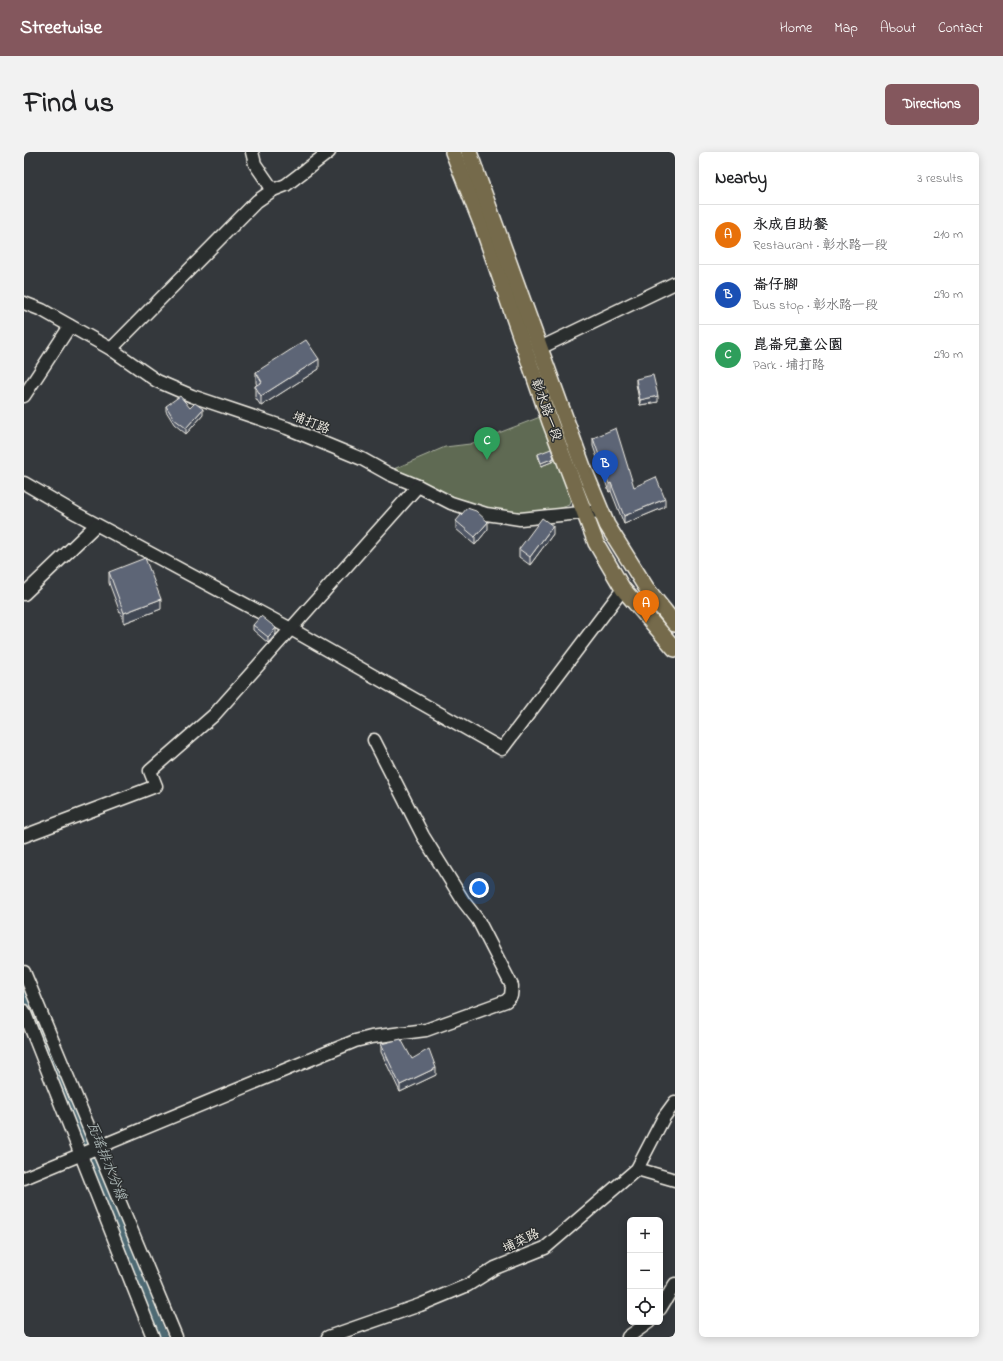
<!DOCTYPE html>
<meta charset="utf-8">
<style>
:root{--surface:#fff;--page:#f2f2f2;--text:#202124;--muted:#757577;--line:#e0e0e0;--accent:#84575d}
body{margin:0;font-family:"Indie Flower","LXGW WenKai TC",sans-serif;background:var(--page);color:var(--text)}
.controls{position:absolute;right:12px;bottom:12px;display:grid;overflow:hidden;border-radius:6px;box-shadow:0 2px 10px #0003}
.controls button{width:36px;height:36px;display:grid;place-items:center;padding:0;border:0;border-bottom:1px solid var(--line);background:var(--surface);color:var(--text);font:20px sans-serif}
.you{position:absolute;left:455px;top:736px;width:14px;height:14px;margin:-10px;border:3px solid #fff;border-radius:50%;background:#1a73e8;box-shadow:0 0 0 6px #1a73e833}
.badge{display:grid;place-items:center;width:26px;height:26px;border-radius:50%;background:var(--accent);color:#fff;font-size:13px;font-weight:700}
.pin{position:absolute;translate:-50% -33px;filter:drop-shadow(0 1px 2px #0008)}
.pin::after{content:'';position:absolute;top:21px;width:14px;height:12px;background:inherit;clip-path:polygon(0 0,100% 0,50% 100%)}
.list{margin:0;padding:0;list-style:none}
h2{display:flex;justify-content:space-between;align-items:center;height:52px;margin:0;padding:0 16px;font-size:17px}
h2 small{font-size:13px;font-weight:400;color:var(--muted)}
.list li{display:grid;grid-template-columns:26px 1fr auto;gap:12px;align-items:center;box-sizing:border-box;height:60px;padding:0 16px;border-top:1px solid var(--line)}
.list b{display:block;font-size:15px;white-space:nowrap}
.list p{margin:0;font-size:13px;white-space:nowrap;color:var(--muted)}
.list em{font-size:13px;font-style:normal;color:var(--muted)}
.icon{flex:none;width:22px;height:22px;fill:none;stroke:currentColor;stroke-width:2;stroke-linecap:round;stroke-linejoin:round}
.map{position:relative;flex:none;width:651px;height:1185px;overflow:hidden;border-radius:6px}
header{display:flex;align-items:center;gap:24px;box-sizing:border-box;height:56px;padding:0 20px;background:var(--accent);color:#fff}
header strong{font-size:19px}
nav{display:flex;gap:22px;margin-inline-start:auto;font-size:14px}
.intro{display:flex;align-items:center;justify-content:space-between;box-sizing:border-box;height:96px;padding:0 24px}
h1{margin:0;font-size:28px}
.button{padding:10px 18px;border-radius:6px;background:var(--accent);color:#fff;font-size:14px;font-weight:700}
main{display:flex;gap:24px;padding:0 24px}
aside{flex:1;background:var(--surface);border-radius:6px;box-shadow:0 2px 10px #0003}
.map>svg:first-child{display:block}
</style>
<header>
<strong>Streetwise</strong>
<nav><a>Home</a><a>Map</a><a>About</a><a>Contact</a></nav>
</header>
<div class="intro"><h1>Find us</h1><a class="button">Directions</a></div>
<main>
<div class="map">
<svg width="651" height="1185" viewBox="0 0 651 1185">
<rect width="100%" height="100%" fill="#34383c"/>
<filter id="ink" filterUnits="userSpaceOnUse"><feTurbulence type="fractalNoise" baseFrequency=".025" numOctaves="2"/><feDisplacementMap in="SourceGraphic" scale="8" xChannelSelector="R" yChannelSelector="G"/><feConvolveMatrix kernelMatrix="1 2 1 2 8 2 1 2 1" color-interpolation-filters="sRGB"/></filter>
<g filter="url(#ink)">
<path fill="#5e6a52" stroke="#a9ae9d" d="M516,265L548,339L545,353L521,362L463,360L365,319L421,295L446,292Z"/>
<g fill="none" stroke-linecap="round" stroke-linejoin="round">
<path stroke="#4e6973" stroke-width="10" d="M0,843L138,1185"/>
<g stroke="#f4f1e8" stroke-width="15">
<g id="minor">
<path d="M228,0L231,12L249,38"/>
<path d="M0,151L18,158L87,197L133,229L168,244L263,276L338,307L365,322L394,334L427,351L462,362L496,367L577,359"/>
<path d="M516,196L651,131"/>
<path d="M87,197L233,49L249,38L262,33L305,0"/>
<path d="M0,244L46,174"/>
<path d="M0,331L53,362L267,477L478,597L599,437"/>
<path d="M0,442L72,373"/>
<path d="M0,684L132,634L126,619L190,563L394,334"/>
<path d="M0,820L152,1185"/>
<path d="M0,859L129,1185"/>
<path d="M613,1017L651,1028"/>
<path d="M0,1026L331,889L347,885L402,878L482,849L487,844L488,834L454,768L440,750L399,684L350,588"/>
<path d="M636,1157L651,1132"/>
<path d="M304,1185L396,1153L444,1133L471,1116L521,1096L613,1017L640,965L651,950"/>
<path d="M604,1185L625,1170"/>
</g>
</g>
<g stroke="#f4f1e8" stroke-width="18">
<g id="major">
<path d="M429,0L459,76L526,270L572,391L599,437L651,497"/>
<path d="M445,0L559,315L583,373L623,437L651,472"/>
</g>
</g>
<use href="#minor" stroke="#2a2d2e" stroke-width="12"/>
<use href="#major" stroke="#746b4b" stroke-width="15"/>
</g>
<g fill="#505765" stroke="#f4f1e8">
<path d="M295,217L237,254L231,245V234L233,233L232,231V220Z"/>
<path d="M612,227L634,250L616,253L612,232Z"/>
<path d="M142,254L166,256L179,263L162,282L150,272L142,259Z"/>
<path d="M569,286L610,335L641,355L600,372L587,339L585,340L569,294Z"/>
<path d="M514,302L530,309L517,314L514,304Z"/>
<path d="M432,369L464,377L451,393L432,377Z"/>
<path d="M529,382L506,413L495,405V397Z"/>
<path d="M85,420L137,457L100,471L85,431Z"/>
<path d="M229,473L252,482L244,491L229,478Z"/>
<path d="M357,892L388,907L412,923L376,940L357,900Z"/>
</g>
<g fill="#414753" stroke="#f4f1e8">
<path d="M295,207V217L237,254V244Z"/>
<path d="M634,244V250L616,253V248Z"/>
<path d="M179,257V263L162,282V276Z"/>
<path d="M530,306V309L517,314V311Z"/>
<path d="M587,331V339L585,340V332Z"/>
<path d="M641,347V355L600,372V364Z"/>
<path d="M464,370V377L451,393V385Z"/>
<path d="M529,374V382L506,413V405Z"/>
<path d="M137,447V457L100,471V461Z"/>
<path d="M252,476V482L244,491V485Z"/>
<path d="M412,916V923L376,940V933Z"/>
</g>
<g fill="#5d6576" stroke="#f4f1e8">
<path d="M282,188L295,207L237,244L231,234L238,230L232,220Z"/>
<path d="M629,223L634,244L616,248L612,227Z"/>
<path d="M156,244L166,256L171,251L179,257L162,276L150,267L142,254Z"/>
<path d="M592,276L610,335L632,325L641,347L600,364L587,331L585,332L569,286Z"/>
<path d="M527,297L530,306L517,311L514,302Z"/>
<path d="M443,356L452,359L464,370L451,385L432,369Z"/>
<path d="M518,366L529,374L506,405L495,397Z"/>
<path d="M121,406L137,447L100,461L85,420Z"/>
<path d="M237,464L252,476L244,485L229,473Z"/>
<path d="M377,887L388,907L405,897L412,916L376,933L357,892Z"/>
</g>
</g>
<g text-anchor="middle" dominant-baseline="central" stroke-width="3" stroke-linejoin="round" paint-order="stroke">
<g font-size="13" fill="#f4f1e8" stroke="#2a2d2e">
<text transform="translate(522 258) rotate(70)">彰水路一段</text>
<text transform="translate(287 271) rotate(22)">埔打路</text>
<text transform="translate(497 1089) rotate(-25)">埔菜路</text>
</g>
<g font-size="14" font-style="italic" fill="#a9b4b3" stroke="#2a2d2e">
<text transform="translate(82 1009) rotate(68)">瓦瑤排水分線</text>
</g>
</g>
</svg>
<div class="controls">
<button>+</button>
<button>−</button>
<button><svg class="icon" aria-label="locate" viewBox="0 0 24 24"><circle cx="12" cy="12" r="6"/><path d="M12 2v4M12 18v4M2 12h4M18 12h4"/></svg></button>
</div>
<div class="you"></div>
<div class="pin badge" style="left:622px;top:471px;background:#e8710a">A</div>
<div class="pin badge" style="left:581px;top:331px;background:#1a4fb4">B</div>
<div class="pin badge" style="left:463px;top:308px;background:#2e9e5b">C</div>
</div>
<aside>
<h2>Nearby<small>3 results</small></h2>
<ul class="list">
<li><span class="badge" style="background:#e8710a">A</span><div><b>永成自助餐</b><p>Restaurant · 彰水路一段</p></div><em>210 m</em></li>
<li><span class="badge" style="background:#1a4fb4">B</span><div><b>崙仔腳</b><p>Bus stop · 彰水路一段</p></div><em>290 m</em></li>
<li><span class="badge" style="background:#2e9e5b">C</span><div><b>崑崙兒童公園</b><p>Park · 埔打路</p></div><em>290 m</em></li>
</ul>
</aside>
</main>
